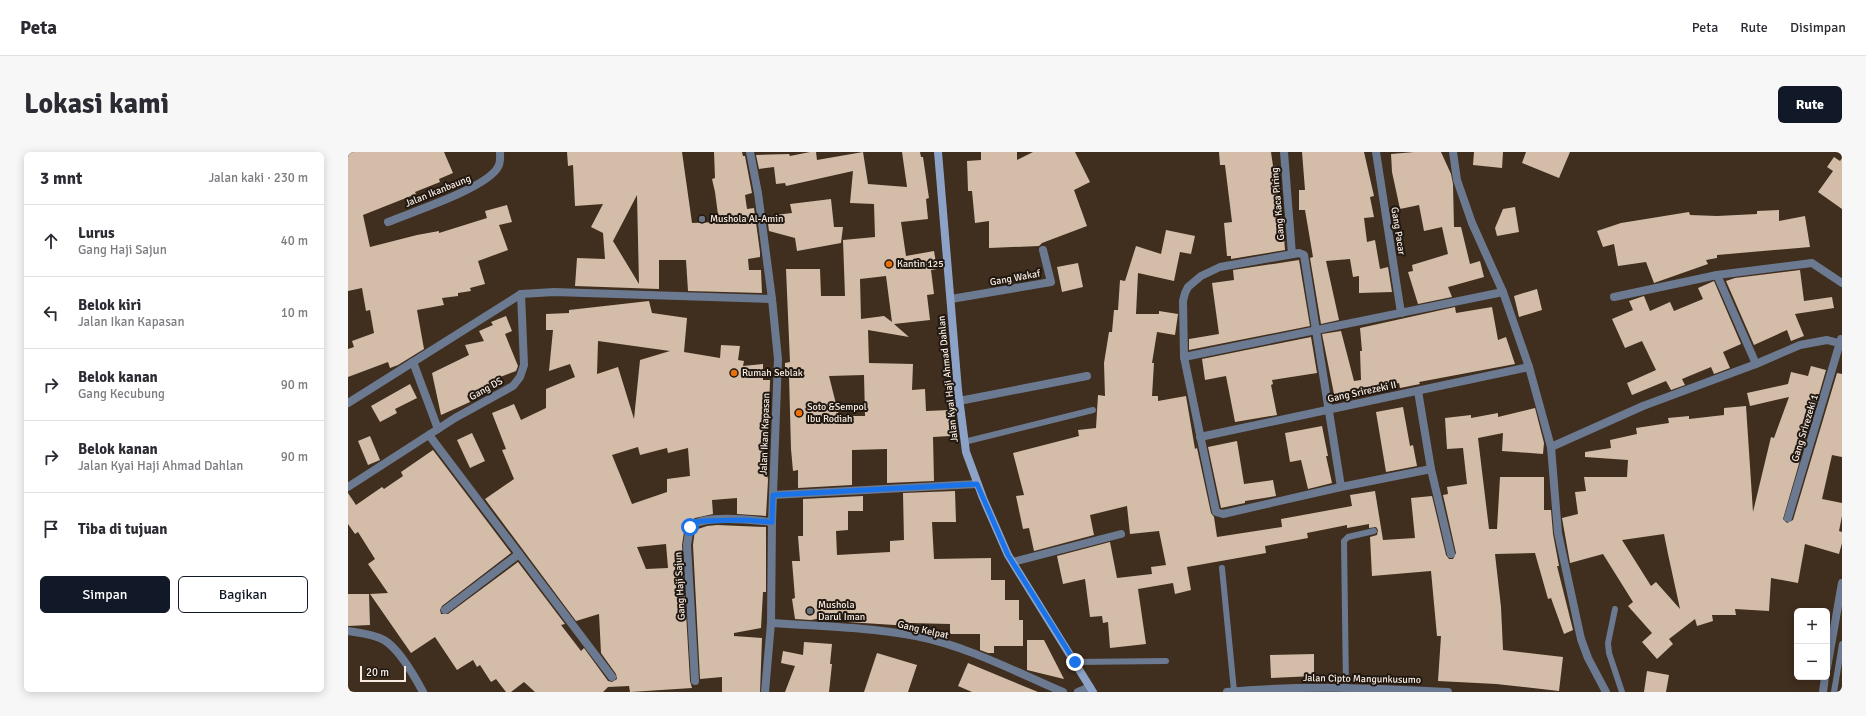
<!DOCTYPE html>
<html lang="id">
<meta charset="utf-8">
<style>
:root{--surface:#fff;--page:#f7f7f7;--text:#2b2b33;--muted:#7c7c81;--line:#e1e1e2;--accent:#111827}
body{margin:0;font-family:Signika,sans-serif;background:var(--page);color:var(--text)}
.controls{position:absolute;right:12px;bottom:12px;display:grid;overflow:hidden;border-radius:6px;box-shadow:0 2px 10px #0003}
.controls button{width:36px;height:36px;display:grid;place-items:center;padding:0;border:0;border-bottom:1px solid var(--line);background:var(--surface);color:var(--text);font:20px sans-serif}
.scale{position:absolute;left:12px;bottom:10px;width:46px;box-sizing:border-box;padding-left:4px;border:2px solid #f8ece2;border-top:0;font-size:11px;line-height:14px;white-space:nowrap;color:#f8ece2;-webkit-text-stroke:3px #201811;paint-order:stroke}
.stop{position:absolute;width:12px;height:12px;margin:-9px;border:3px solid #1a73e8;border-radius:50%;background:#fff}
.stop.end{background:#1a73e8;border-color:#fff;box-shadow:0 1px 4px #0008}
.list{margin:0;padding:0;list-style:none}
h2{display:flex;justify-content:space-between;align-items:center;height:52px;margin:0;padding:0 16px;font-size:17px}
h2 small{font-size:13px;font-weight:400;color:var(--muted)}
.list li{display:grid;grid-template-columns:26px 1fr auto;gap:12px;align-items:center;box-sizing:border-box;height:72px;padding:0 16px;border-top:1px solid var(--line)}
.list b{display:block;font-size:15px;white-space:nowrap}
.list p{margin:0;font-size:13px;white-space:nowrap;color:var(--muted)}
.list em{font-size:13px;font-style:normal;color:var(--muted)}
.actions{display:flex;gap:8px;padding:12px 16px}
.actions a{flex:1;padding:9px 0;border:1px solid var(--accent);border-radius:6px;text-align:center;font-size:14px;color:var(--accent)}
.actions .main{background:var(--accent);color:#fff}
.icon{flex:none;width:22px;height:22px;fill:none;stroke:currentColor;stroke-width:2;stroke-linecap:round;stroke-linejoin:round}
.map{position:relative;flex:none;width:1494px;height:540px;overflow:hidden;border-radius:6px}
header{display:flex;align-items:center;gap:24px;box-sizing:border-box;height:56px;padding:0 20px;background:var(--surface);border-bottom:1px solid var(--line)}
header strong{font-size:19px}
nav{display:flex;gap:22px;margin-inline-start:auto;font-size:14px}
.intro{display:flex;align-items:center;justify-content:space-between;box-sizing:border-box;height:96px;padding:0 24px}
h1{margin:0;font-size:28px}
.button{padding:10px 18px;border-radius:6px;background:var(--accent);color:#fff;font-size:14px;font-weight:700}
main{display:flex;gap:24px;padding:0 24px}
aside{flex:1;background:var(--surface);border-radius:6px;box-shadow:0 2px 10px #0003}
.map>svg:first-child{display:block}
</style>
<header>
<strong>Peta</strong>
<nav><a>Peta</a><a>Rute</a><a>Disimpan</a></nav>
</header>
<div class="intro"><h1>Lokasi kami</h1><a class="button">Rute</a></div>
<main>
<aside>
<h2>3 mnt<small>Jalan kaki · 230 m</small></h2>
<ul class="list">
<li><svg class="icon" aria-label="ahead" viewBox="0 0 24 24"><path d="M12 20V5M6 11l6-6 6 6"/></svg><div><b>Lurus</b><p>Gang Haji Sajun</p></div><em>40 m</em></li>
<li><svg class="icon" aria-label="left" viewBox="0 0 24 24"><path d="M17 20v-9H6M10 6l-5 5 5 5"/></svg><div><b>Belok kiri</b><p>Jalan Ikan Kapasan</p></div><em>10 m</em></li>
<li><svg class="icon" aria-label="right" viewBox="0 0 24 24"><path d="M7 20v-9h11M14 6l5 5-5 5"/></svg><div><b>Belok kanan</b><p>Gang Kecubung</p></div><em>90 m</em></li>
<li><svg class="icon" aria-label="right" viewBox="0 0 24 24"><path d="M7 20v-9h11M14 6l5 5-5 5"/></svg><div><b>Belok kanan</b><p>Jalan Kyai Haji Ahmad Dahlan</p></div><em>90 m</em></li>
<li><svg class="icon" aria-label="arrive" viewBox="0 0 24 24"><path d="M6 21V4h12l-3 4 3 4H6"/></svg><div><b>Tiba di tujuan</b></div></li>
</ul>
<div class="actions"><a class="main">Simpan</a><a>Bagikan</a></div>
</aside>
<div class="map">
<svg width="1494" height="540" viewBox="0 0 1494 540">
<rect width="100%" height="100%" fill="#402e1e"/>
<g fill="#d3bda9" fill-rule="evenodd">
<path d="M0,0H96L105,21L91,27L92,30L67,40L68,42L15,63L22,95L69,83L91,79V81L139,66L137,59L159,53L164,70L151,73L160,98L130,109L137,132L122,136L123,139L110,141V144L94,146L96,153L69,158L76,197L50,213L42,216L40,210L0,225V197L6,195L4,189L26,181L22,158L18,159L14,136L0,139Z"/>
<path d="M219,0H334L344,71L371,70L367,40L364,27L367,26L366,0H394L395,4H397L404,41L397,43L399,57L406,56L412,100V105L400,107L401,118H413L414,141L340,139L338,108H311V137L227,134L229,106L257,107L255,81L243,75L255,52L227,54L225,13L220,14ZM289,43L291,132L265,89Z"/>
<path d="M462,0H468L469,8L515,0L520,32L559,35L554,0H572L573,5H575L581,46L578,47L580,67L553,70L558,104L586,99L589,117L583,118L586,142L579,143L582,168L546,172L561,185L520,178L521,211L565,212L564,238L577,237L578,259L602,258V284L585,285L586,329L539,331V297L504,298V333L450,336V318L445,319L443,297L441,223H437V211L442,210L438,117H472L473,144H497L495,88L527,85L526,52L502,51L505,19L438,34L437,31L428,32L426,15L411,17L408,3L441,2L442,4ZM538,124L544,170L536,164L513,167L512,127ZM516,223L517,264H491L481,224Z"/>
<path d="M633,0H669V8L685,0H727L742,30L726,38L739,74L694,91L691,94L641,96V69L627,71L624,39H620L619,9L633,8Z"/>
<path d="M871,0H923L925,14H930L937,98L883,107V104H879L876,71L884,70L877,13H872Z"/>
<path d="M954,0H1016L1026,44L1022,45L1026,65L1016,66L1019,90L1027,88L1032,117L1040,115L1044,140L1011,141V124L1005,125L1002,107L978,109L991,168L973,172L962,106L965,105L957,58H951V38H957Z"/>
<path d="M1066,0H1093L1103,22L1105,32L1106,75H1113L1122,112L1132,109L1136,125L1100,135L1104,145L1070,152L1060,120L1065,119L1064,113L1100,102L1094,75L1076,79L1071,53L1052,57L1044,20L1043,2Z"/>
<path d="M1126,0H1155L1154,16L1125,13Z"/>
<path d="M1178,0H1222L1211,26L1174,11Z"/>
<path d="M1486,5L1492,9L1494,6V57L1470,40L1485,19L1479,15Z"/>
<path d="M483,47L486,75H495L493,91L449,99L447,86L421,79L419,64L444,61L442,52Z"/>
<path d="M1167,55L1171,80L1149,84L1147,76L1155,57Z"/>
<path d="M1431,58V69L1457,64L1462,95L1369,103V106L1358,108L1360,112L1306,131L1298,110L1270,114L1266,92L1255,95L1249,79L1273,71L1341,60L1342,63L1369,64L1409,62V59Z"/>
<path d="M818,78L847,84L843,102L832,100L826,129L790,121L788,162H811V159L830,162L827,183L809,180L804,211H806L804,244H810V249L838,244L847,297L849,296L863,361L866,365L869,385L934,375L933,367L1004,354L1002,343L1027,339L1035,388L1067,386L1063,346L1084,344L1098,403L1101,407H1105L1108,401L1095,343L1100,342L1099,335L1119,332L1115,296L1099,297L1097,266L1123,263V266L1150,261V265L1187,256L1196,291L1195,302L1154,299L1155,281L1130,286L1141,377H1149L1152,325H1196V358H1203L1205,382L1211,414H1209L1225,478L1216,482L1203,446L1200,447L1187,401L1147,402L1153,455L1155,498L1215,505L1211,539L1148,532L1090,529L1093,484H1089L1083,419L1024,424L1022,385L1029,383L1030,378L1028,375L1021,376V372L999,376V373L959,381L960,386L917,394L918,401L839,415L843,438L827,442L825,431L790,437L798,492L762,496L760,470L755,471L754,464L742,465L737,427L715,432L709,404L762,390L769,426L804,422L803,415L818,413L811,379L782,382L779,354L742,363L746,383L686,399L681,376L675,377L668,344L676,343L665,301L731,284L730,278L748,276L750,243L757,244L756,211L761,180H764L766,158H770L772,128L777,129L788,94L813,102Z"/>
<path d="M951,108L962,174L841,198V187L871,182L864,131L886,128L885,118Z"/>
<path d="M730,111L735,135L714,140L709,115Z"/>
<path d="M1452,118L1456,149L1484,145L1486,156L1447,162L1456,184L1443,189L1439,178L1406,193L1378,129L1387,126Z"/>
<path d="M1366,129L1393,192L1375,200L1382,216L1366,222L1363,215L1334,227L1337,233L1323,238L1318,229L1284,243L1279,231L1308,218L1294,189L1277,196L1264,167L1285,158L1281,149L1296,144L1302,159L1322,150L1326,159L1355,147L1350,136Z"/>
<path d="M1189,137L1194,158L1171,165L1166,144Z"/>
<path d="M301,149L304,161L339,166L336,200L372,206L373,193L392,194L390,208L396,209L395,214L415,212V228H422L420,296H416L420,328L418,364L389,362V346L364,348L365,362L347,366L337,374L334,393L342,529L344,536L282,540L281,534L260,535L255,540H187L176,530L163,540H158L148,527L143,530L132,513L129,515L125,508L109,518L87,485L63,501L22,442L40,441L20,412L27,407L10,380L7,382L0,372V341L8,353L34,335L36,337L55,324L53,320L85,298L163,401L94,454L92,458L93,462H100L170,410L217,472L213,473L233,499L236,496L260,529L264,530L269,527L268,522L253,501L251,462L228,469L137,347L166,327L154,298L158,297L144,261L166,252L173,268L198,256V237L227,225L222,212L201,219L205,178H198V162L221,161V158ZM250,189L322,199L292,208L286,267L270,215L249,222ZM290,295L292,303L319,296L320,301L340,296L342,324L319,327V340L284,352L264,303ZM318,392L320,416L298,417L289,395Z"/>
<path d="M1107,155L1108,161L1144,155L1150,188L1158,185L1167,212L1071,230L1072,232L1052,236L1051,231L1025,236L1026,240L987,247L974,182L993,179L1006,229L1013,228L1012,199H1014L1012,176Z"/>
<path d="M158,164L164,179L157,182L170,214L168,219L147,227L149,234L119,244L122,250L93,263L84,221L121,203L117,193L136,189L131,179L145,173L143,170Z"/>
<path d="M963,185L969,221L924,228L925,232L923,233L929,263L887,270L878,224L857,228L854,207Z"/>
<path d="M1463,214L1478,218L1435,367L1439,371L1445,368L1489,221L1494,222V305L1484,303L1474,347L1494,351V364L1491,379L1494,380V391L1491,402L1457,392L1450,431L1423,426L1421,459L1387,457L1388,463H1364L1365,469L1349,474L1347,467L1321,487L1325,492L1309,507L1294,490L1304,481L1280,454L1285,450L1255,402L1222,411L1214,366L1230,362L1227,340L1238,339L1236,325H1279L1280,308L1237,305V300L1263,296L1262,288L1289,282L1288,276L1321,271L1320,266L1341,264V267L1376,263V256L1398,254L1405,360L1423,285L1426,286L1441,245L1402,254L1399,241L1440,232L1443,220L1460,224ZM1316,382L1320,402L1332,457L1308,430L1303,434L1274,388Z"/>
<path d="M62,232L69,246L47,257L49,261L32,270L23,254Z"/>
<path d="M1055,255L1062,294L1065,293L1069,314L1038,320L1028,260Z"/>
<path d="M974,274L980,304H978L984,331L960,337L953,308L942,310L937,281Z"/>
<path d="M124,281L137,309L122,316L109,288Z"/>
<path d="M22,284L32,308L20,313L10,289Z"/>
<path d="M889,289L896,332L925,328L928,344L897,349V351L873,356L860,295Z"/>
<path d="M607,339L608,370H584L586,407L643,406V428H657V448H671V468H675V494H646V501H640L632,498V482H602V472L562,471V474L500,470V461L463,468L447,467L444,447L447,446L444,409H452L450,384H455V347L515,344V359H500V378L488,379L489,403L542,400V389L556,388L555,341Z"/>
<path d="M369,373L418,375V440H415L413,476L386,481V484L414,486L412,540H374V525L352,527L345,393L347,378L359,374Z"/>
<path d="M0,442H21L22,473L0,474Z"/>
<path d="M679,488H696L716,527L679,518Z"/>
<path d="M456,490L484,492L482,512H484L481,540H437L447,514L433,511L435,499L455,503Z"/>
<path d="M529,501L569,513L560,540H516Z"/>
<path d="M966,502V524L923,526L922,503Z"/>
<path d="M620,511L690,540H624L610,534Z"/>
<path d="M1299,519L1321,523L1318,540H1296Z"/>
</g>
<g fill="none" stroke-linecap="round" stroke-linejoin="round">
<g stroke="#6c7a91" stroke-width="6">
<path d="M616,290L745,258"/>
<path d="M874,416L886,539"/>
<path d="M1267,457L1260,491L1261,501L1274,540"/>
<path d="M727,510L818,509"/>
<path d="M998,535L996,389L1000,385L1026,379"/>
<path d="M1486,540L1494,492"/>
</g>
<g stroke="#6c7a91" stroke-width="8">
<path d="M402,0L410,41L424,147L430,207L424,370L423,471L417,540"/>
<path d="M936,0L944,102"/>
<path d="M1028,0L1053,161"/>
<path d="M1105,0L1109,28L1124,71L1155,140L1181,215L1203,295L1210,381L1233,487L1240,506L1258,540"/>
<path d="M40,70C64,60 139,36 150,15C153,10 152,5 152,0"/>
<path d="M1266,145L1369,123"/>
<path d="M603,147L703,130L695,98"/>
<path d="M836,205L1155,140"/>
<path d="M65,210L90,277"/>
<path d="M1408,212L1369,123L1464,111L1494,131"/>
<path d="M1070,239L1083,317L1103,402"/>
<path d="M611,249L739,224"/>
<path d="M0,251L173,142L206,140L424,147"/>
<path d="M81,283L264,525"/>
<path d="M852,285L1181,215"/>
<path d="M1203,295L1295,254L1408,212L1452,193L1479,188L1494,192"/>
<path d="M0,335L107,266L165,234L172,225L176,213L173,142"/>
<path d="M993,335L956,103L951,101L872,115L853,124L840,135L837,141L835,149L836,205L868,360L875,362L993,335L1083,317"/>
<path d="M425,343L629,332"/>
<path d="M1440,366L1493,187"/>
<path d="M665,410L773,382"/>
<path d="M97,458L171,402"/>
<path d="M423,471C471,474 520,475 568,484C619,494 668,520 715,540"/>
<path d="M0,479C12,481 25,482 36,488C51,497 67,525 75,540"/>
<path d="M1479,516L1494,431"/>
<path d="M347,529L339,393L342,375C355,362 405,368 424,370"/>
<path d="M730,540L742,535"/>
<path d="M1475,540L1477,525"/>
</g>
<path stroke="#6c7a91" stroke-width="8" d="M879,540C953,533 1026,536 1100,540"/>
<path stroke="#8ca2c7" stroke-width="8" d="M590,0L610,238L618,300L635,346L660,403L745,540"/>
</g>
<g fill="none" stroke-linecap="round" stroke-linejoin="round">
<path stroke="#1a73e8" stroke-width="5" d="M342,375L348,370L354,369L397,368L424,370L425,343L629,332L660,403L727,510"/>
</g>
<g fill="#6b7280" stroke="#201811" stroke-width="1.5">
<circle cx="354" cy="67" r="4"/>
<circle cx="462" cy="459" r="4"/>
</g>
<g fill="#e8710a" stroke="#201811" stroke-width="1.5">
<circle cx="541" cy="112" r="4"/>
<circle cx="386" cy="221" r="4"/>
<circle cx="451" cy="261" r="4"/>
</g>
<g text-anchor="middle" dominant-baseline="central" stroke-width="4" stroke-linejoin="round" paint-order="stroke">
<g font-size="10" fill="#f8ece2" stroke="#201811">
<text transform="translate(90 39) rotate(-22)">Jalan Ikanbaung</text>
<text transform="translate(930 52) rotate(-95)">Gang Kaca Piring</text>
<text transform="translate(1050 79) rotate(81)">Gang Pacar</text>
<text transform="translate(667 126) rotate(-10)">Gang Wakaf</text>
<text transform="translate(600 227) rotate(-96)">Jalan Kyai Haji Ahmad Dahlan</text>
<text transform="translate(138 237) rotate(-29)">Gang DS</text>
<text transform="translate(1014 240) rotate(-12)">Gang Srirezeki II</text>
<text transform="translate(1457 276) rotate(-73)">Gang Srirezeki 1</text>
<text transform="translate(417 282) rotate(-88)">Jalan Ikan Kapasan</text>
<text transform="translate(332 434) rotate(-93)">Gang Haji Sajun</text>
<text transform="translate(575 478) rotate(13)">Gang Kelpat</text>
<text transform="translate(1014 527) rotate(1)">Jalan Cipto Mangunkusumo</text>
</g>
<g font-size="10" fill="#f8ece2" stroke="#201811" text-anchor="start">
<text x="362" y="67">Mushola Al-Amin</text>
<text x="549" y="112">Kantin 125</text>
<text x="394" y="221">Rumah Seblak</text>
<text x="459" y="255">Soto &amp;Sempol<tspan x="459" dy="12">Ibu Rodiah</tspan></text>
<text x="470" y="453">Mushola<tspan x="470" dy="12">Darul Iman</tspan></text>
</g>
</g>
</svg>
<div class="controls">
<button>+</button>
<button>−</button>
</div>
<div class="scale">20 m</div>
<div class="stop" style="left:342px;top:375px"></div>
<div class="stop end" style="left:727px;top:510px"></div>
</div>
</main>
